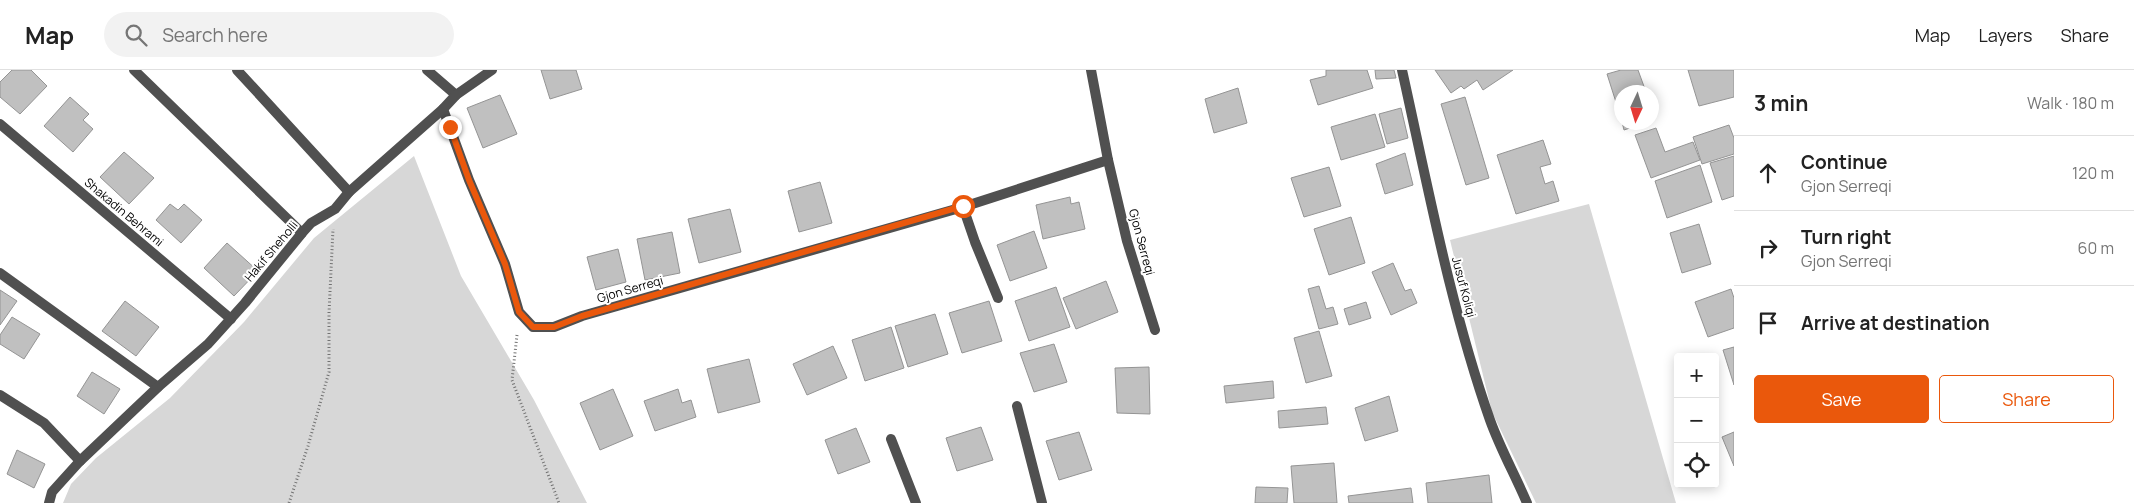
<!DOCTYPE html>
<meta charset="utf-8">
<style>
:root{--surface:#fff;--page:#f2f2f2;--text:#222;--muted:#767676;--line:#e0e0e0;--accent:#ea580c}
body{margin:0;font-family:Manrope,sans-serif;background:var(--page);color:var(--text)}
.controls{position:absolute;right:15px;bottom:15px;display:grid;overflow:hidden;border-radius:5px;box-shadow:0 2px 12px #0003}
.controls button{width:45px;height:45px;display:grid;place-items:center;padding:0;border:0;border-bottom:1px solid var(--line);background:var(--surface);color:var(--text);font:25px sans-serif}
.compass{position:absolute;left:1614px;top:15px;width:45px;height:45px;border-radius:50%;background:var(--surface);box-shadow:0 2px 12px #0003;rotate:184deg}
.stop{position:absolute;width:15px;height:15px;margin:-11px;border:4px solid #ea580c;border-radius:50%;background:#fff}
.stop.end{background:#ea580c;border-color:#fff;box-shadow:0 1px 5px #0008}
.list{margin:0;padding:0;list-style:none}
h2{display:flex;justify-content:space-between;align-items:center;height:65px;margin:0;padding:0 20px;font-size:21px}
h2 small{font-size:16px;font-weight:400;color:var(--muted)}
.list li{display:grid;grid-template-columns:32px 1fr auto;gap:15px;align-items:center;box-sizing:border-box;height:75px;padding:0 20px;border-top:1px solid var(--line)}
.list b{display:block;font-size:19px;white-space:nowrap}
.list p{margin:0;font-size:16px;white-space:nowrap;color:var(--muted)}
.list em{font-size:16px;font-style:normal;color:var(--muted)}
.actions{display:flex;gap:10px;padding:15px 20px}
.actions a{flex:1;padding:11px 0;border:1px solid var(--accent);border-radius:5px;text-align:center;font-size:18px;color:var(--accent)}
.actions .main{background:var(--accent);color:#fff}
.icon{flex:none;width:28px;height:28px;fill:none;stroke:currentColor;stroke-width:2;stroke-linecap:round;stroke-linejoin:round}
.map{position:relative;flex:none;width:1734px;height:433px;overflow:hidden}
header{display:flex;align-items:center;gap:30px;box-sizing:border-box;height:70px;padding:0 25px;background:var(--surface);border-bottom:1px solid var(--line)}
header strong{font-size:24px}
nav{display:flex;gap:28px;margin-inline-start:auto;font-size:18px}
.search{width:350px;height:45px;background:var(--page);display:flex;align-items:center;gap:12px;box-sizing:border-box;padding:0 18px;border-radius:28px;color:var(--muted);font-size:19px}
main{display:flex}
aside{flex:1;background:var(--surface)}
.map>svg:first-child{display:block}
</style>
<header>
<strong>Map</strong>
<div class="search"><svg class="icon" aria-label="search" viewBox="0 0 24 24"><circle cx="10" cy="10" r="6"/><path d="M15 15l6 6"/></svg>Search here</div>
<nav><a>Map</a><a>Layers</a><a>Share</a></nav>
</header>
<main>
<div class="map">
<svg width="1734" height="433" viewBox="0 0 1734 433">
<rect width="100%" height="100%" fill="#fff"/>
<g fill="#d7d7d7">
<path d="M414,86L461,206L534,330L587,433H63L71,414L96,388L170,328L244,252L314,168Z"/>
<path d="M1589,134L1676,433H1536L1492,342L1450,170Z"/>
</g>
<g fill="#c0c0c0" stroke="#949494">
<path d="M12,0H31L47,16L20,44L0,27V12Z"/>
<path d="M541,0H576L582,19L550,29Z"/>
<path d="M1326,0H1367L1373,18L1318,35L1310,10L1326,6Z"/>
<path d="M1375,0H1394L1396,8L1376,9Z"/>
<path d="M1435,0H1513L1483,20L1477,10L1464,19L1461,16L1451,23Z"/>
<path d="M1621,0H1638L1646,22H1622V51L1607,4Z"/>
<path d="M1688,0H1734V27L1699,36Z"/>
<path d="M1238,18L1247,53L1214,63L1205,29Z"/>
<path d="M500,25L517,64L483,78L467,38Z"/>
<path d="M70,27L89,44L83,50L93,59L73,82L44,56Z"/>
<path d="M1465,27L1489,108L1466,115L1441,34Z"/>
<path d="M1401,38L1408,68L1387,74L1379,44Z"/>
<path d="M1375,44L1385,77L1341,90L1331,57Z"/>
<path d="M1622,52H1648L1624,60Z"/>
<path d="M1729,55L1734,68V84L1702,94L1693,67Z"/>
<path d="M1656,58L1665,82L1693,72L1700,90L1651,108L1635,65Z"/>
<path d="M1543,70L1551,94L1540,97L1545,114L1553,111L1559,131L1516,144L1497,85Z"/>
<path d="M124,82L154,108L129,134L100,107Z"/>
<path d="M1405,83L1413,115L1385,124L1376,94Z"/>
<path d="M1734,86V126L1722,130L1710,93Z"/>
<path d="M1700,95L1712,132L1667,148L1655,111Z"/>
<path d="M1329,97L1341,136L1304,147L1291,108Z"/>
<path d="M820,112L832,153L799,162L788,121Z"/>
<path d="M1070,127L1071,134L1079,132L1085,159L1043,169L1036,135Z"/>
<path d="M170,134L178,140L184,134L202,150L181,173L156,150Z"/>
<path d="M730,139L741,182L699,193L688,149Z"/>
<path d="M1351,147L1365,193L1329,205L1314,159Z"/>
<path d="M1699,154L1711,194L1682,203L1670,163Z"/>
<path d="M1034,161L1047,198L1010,211L997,175Z"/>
<path d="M672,162L680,203L645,210L637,169Z"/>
<path d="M227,173L258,201L234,226L204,198Z"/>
<path d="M618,179L626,212L596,220L587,187Z"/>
<path d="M1393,193L1405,221L1411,219L1417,233L1391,245L1372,202Z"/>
<path d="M1106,211L1118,242L1076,259L1063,228Z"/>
<path d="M1319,216L1326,239L1333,237L1338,254L1319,259L1308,219Z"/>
<path d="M1056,217L1070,257L1029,271L1015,231Z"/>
<path d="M1731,219L1734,228V258L1708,267L1695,232Z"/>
<path d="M0,220L17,231L0,255Z"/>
<path d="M125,231L159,257L136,286L102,261Z"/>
<path d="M989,231L1002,271L962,283L949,243Z"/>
<path d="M1366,232L1371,248L1349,255L1344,239Z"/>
<path d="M935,244L948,284L908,297L895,256Z"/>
<path d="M12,247L40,264L24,289L0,274V265Z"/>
<path d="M891,257L904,298L865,311L852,270Z"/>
<path d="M1319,261L1332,306L1306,313L1294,268Z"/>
<path d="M1054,274L1067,312L1034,322L1020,283Z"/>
<path d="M833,276L847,308L807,325L793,294Z"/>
<path d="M1734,277V315L1723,280Z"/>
<path d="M749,289L760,332L718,343L707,299Z"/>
<path d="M1149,297L1150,344L1117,343L1115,298Z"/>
<path d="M92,302L120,319L104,344L77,326Z"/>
<path d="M1273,311L1274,328L1226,333L1224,316Z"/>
<path d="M613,319L633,366L600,380L580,333Z"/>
<path d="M678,319L682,333L691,330L696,347L655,361L644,331Z"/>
<path d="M1389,326L1398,361L1365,371L1355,338Z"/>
<path d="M1326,337L1328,354L1279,358L1278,341Z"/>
<path d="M981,357L993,390L957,401L946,368Z"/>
<path d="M856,358L870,392L838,404L825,370Z"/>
<path d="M1079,362L1092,400L1059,410L1046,371Z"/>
<path d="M1734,362V396L1722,367Z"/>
<path d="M17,380L45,394L34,418L7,404Z"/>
<path d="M1334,393L1337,433H1294L1291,396Z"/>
<path d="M1489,405L1492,433H1428L1426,413Z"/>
<path d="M1256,417L1288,418L1287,433H1255Z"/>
<path d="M1411,418L1413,433H1349L1348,426Z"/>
</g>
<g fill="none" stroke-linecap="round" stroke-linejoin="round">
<g stroke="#727272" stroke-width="3" stroke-dasharray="1 2.5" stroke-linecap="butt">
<path d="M517,265L512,310L559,433"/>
<path d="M289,433L308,376L329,302V243L333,159"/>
</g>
<g stroke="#505050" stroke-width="10">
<path d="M134,0L302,163"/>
<path d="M237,0L349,122"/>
<path d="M427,0L456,25"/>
<path d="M1091,0L1108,90L1127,171L1155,260"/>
<path d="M1402,0C1428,117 1450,236 1490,350C1500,378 1515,405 1527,433"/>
<path d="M443,39L469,110L505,194L519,242L533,257H554L582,246L963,137L1108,90"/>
<path d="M0,54L231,249"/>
<path d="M963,137L975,172L998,228"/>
<path d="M0,203L158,317"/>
<path d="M0,325L44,353L80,391"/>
<path d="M1017,336L1042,433"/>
<path d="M891,369L916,433"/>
<path d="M49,433L52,422L80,391L158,317L208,274L245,233L302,163L311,153L335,139L349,122L443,39L456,25L492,0"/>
</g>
</g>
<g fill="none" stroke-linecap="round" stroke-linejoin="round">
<path stroke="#ea580c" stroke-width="6" d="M450,57L469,110L505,194L519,242L533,257H554L582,246L963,136"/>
</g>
<g text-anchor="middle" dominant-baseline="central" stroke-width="4" stroke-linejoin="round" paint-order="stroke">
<g font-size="12" fill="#000" stroke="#fff">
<text transform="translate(124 142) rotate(40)">Shakadin Behrami</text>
<text transform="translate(1142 172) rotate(75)">Gjon Serreqi</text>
<text transform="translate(271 181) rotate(-50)">Hakif Sheholli</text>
<text transform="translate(1464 217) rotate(75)">Jusuf Koliqi</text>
<text transform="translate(630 219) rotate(-16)">Gjon Serreqi</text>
</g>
</g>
</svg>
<div class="controls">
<button>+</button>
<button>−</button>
<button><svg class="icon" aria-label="locate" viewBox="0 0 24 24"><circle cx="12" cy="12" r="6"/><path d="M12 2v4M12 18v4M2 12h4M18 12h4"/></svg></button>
</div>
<svg class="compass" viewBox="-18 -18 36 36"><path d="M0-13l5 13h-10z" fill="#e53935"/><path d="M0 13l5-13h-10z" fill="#767676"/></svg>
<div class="stop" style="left:963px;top:136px"></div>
<div class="stop end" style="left:450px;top:57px"></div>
</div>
<aside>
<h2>3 min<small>Walk · 180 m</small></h2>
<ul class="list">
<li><svg class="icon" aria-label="ahead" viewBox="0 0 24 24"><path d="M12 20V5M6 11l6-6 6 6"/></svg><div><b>Continue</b><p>Gjon Serreqi</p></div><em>120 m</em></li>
<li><svg class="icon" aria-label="right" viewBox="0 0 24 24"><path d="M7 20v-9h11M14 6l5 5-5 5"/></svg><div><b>Turn right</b><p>Gjon Serreqi</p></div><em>60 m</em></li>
<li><svg class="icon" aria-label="arrive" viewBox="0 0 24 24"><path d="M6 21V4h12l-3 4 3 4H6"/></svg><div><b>Arrive at destination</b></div></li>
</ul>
<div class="actions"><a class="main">Save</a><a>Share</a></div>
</aside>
</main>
